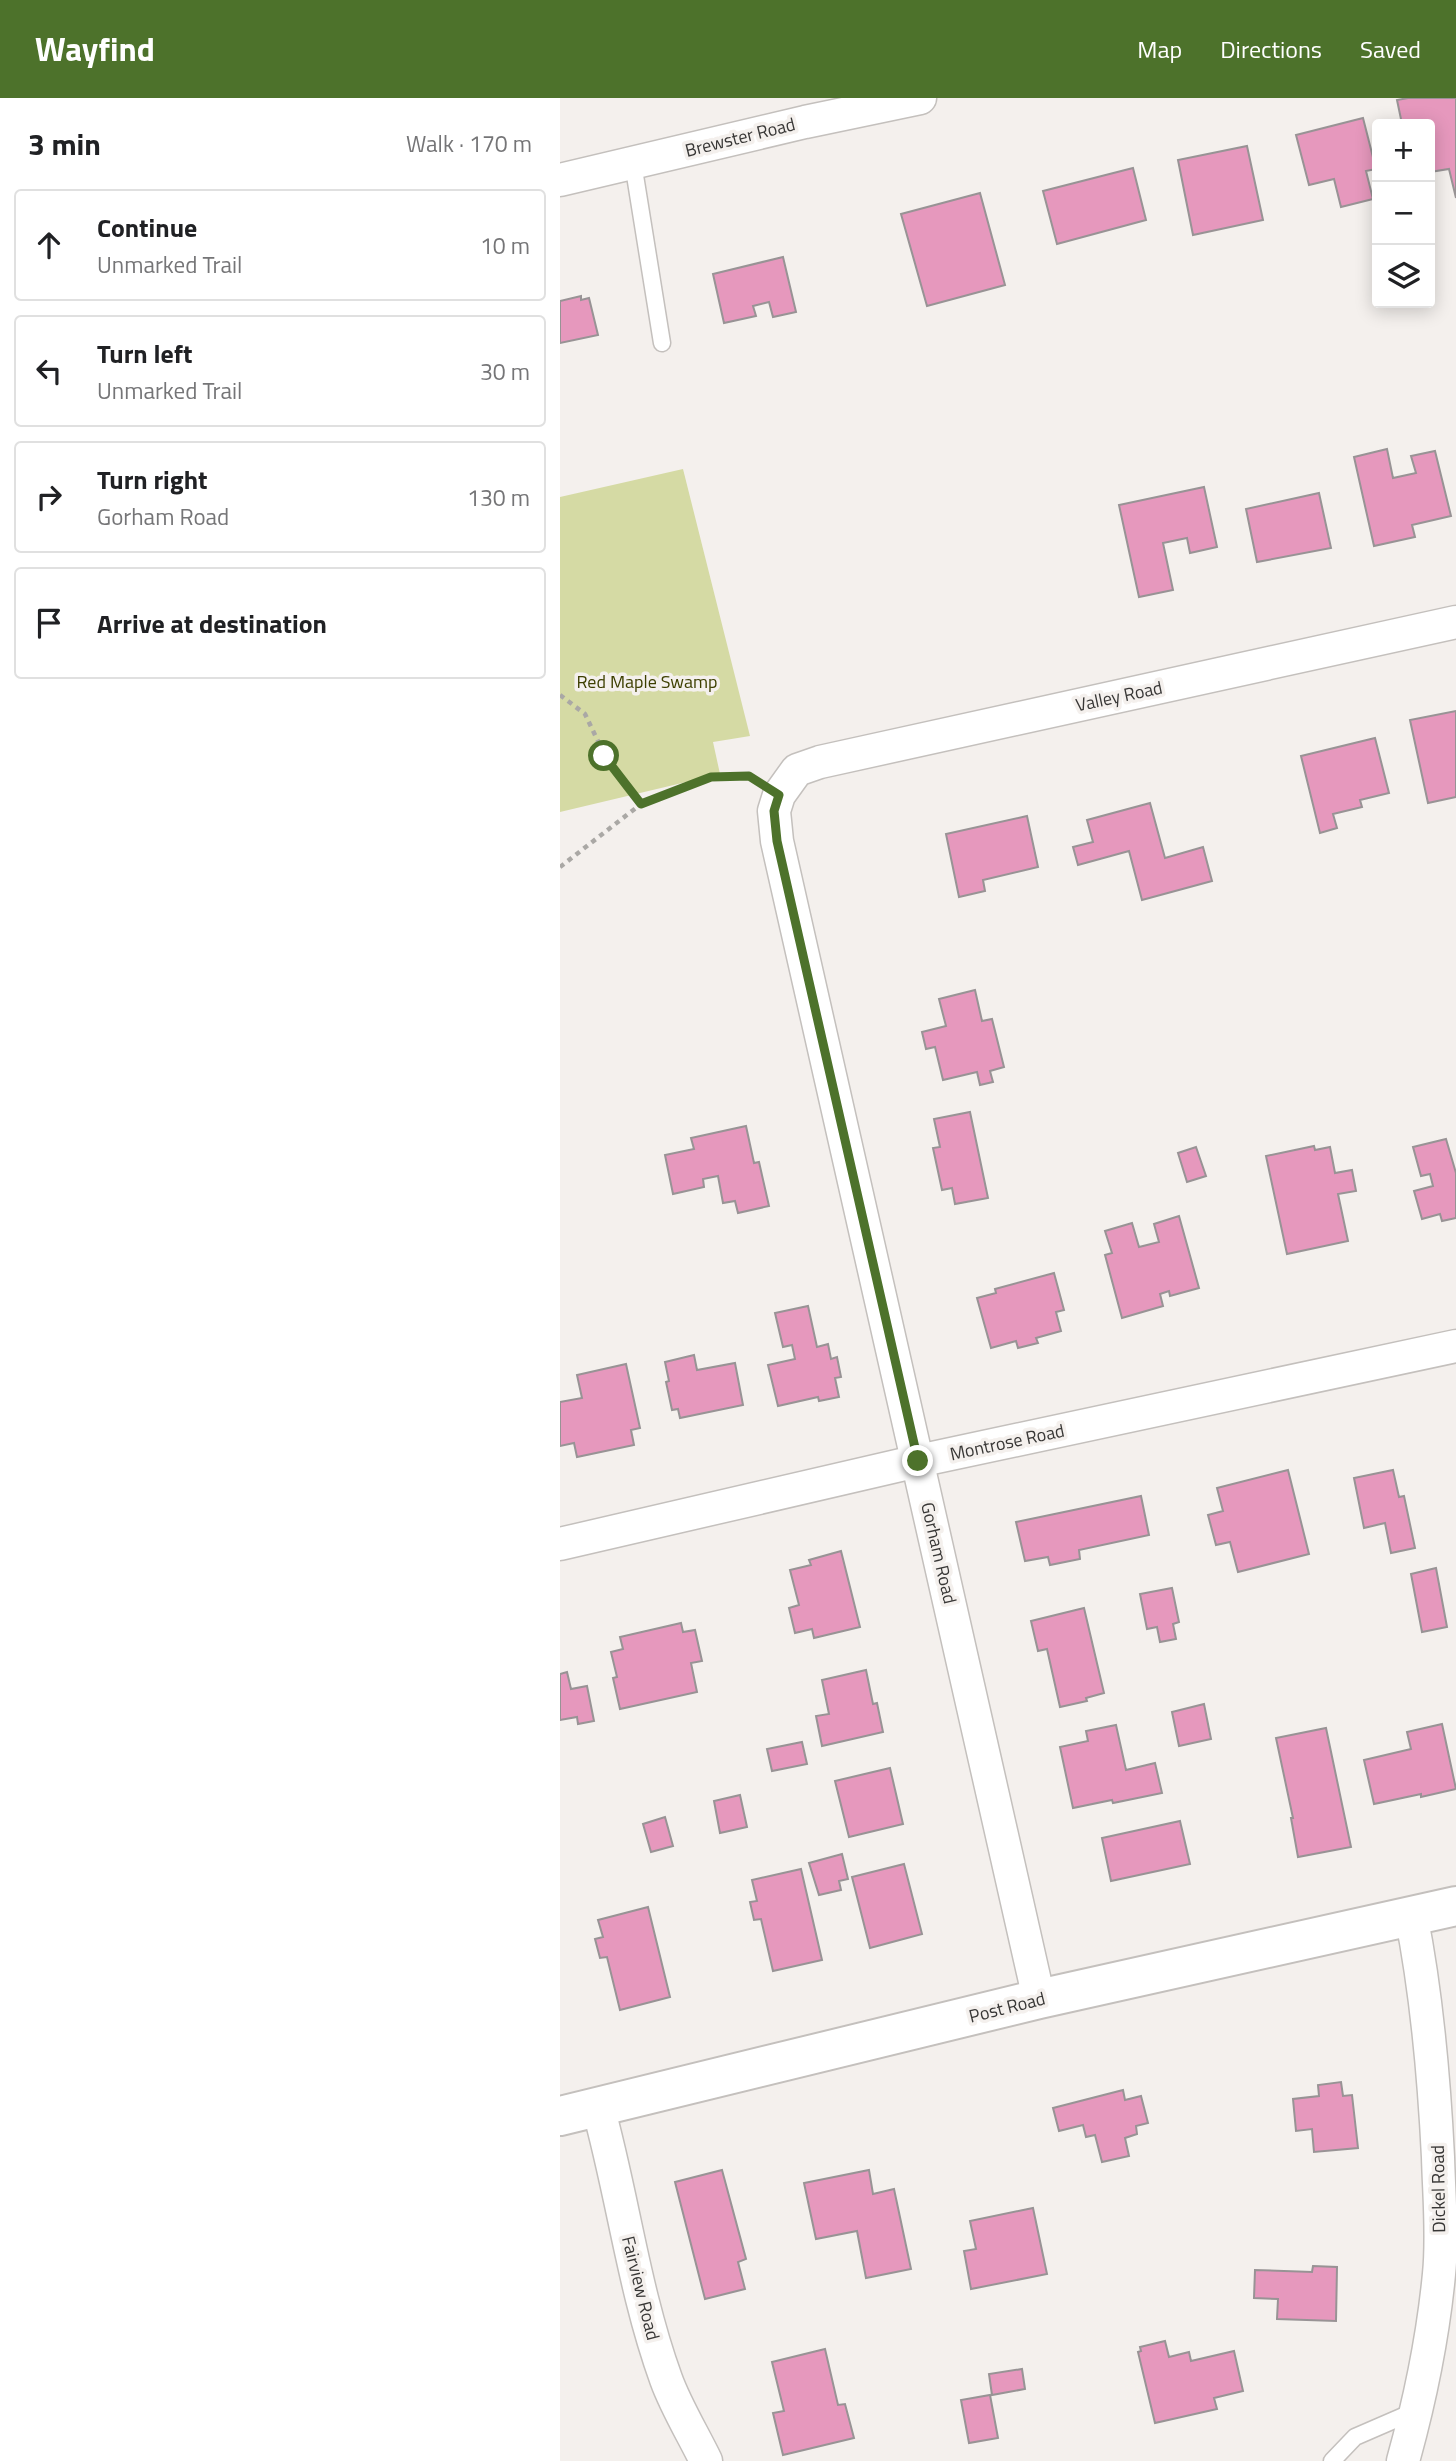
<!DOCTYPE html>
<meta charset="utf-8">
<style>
:root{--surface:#fff;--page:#f2f2f2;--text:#202124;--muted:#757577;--line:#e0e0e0;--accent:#4d722b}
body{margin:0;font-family:"Titillium Web",sans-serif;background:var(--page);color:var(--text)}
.controls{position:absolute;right:21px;top:21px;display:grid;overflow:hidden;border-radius:7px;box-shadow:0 4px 18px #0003}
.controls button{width:63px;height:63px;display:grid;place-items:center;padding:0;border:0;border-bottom:2px solid var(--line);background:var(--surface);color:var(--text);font:35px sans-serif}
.stop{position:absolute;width:21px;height:21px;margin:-16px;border:5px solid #4d722b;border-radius:50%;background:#fff}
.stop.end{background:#4d722b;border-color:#fff;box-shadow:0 2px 7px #0008}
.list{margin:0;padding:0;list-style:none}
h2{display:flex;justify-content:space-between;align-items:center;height:91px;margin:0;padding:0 28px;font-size:30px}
h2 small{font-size:23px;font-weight:400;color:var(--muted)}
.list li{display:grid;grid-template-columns:46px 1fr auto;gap:21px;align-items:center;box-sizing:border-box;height:112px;margin:0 14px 14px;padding:0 14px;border:2px solid var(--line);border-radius:7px}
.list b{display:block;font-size:26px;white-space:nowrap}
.list p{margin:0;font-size:23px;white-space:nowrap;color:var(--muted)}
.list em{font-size:23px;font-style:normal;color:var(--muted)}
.icon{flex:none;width:38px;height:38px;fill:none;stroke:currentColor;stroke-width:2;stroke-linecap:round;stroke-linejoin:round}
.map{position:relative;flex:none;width:896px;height:2363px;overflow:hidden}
header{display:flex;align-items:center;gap:42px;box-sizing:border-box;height:98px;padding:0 35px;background:var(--accent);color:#fff}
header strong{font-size:33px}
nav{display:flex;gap:38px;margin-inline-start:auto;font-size:24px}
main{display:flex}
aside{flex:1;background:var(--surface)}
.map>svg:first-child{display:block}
</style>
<header>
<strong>Wayfind</strong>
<nav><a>Map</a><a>Directions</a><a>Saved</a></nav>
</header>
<main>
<aside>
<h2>3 min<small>Walk · 170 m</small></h2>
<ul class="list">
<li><svg class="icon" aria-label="ahead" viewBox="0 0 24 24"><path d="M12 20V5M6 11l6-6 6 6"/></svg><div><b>Continue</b><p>Unmarked Trail</p></div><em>10 m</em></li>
<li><svg class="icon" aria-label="left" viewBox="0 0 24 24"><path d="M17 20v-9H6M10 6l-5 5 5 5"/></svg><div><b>Turn left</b><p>Unmarked Trail</p></div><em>30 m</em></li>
<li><svg class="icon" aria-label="right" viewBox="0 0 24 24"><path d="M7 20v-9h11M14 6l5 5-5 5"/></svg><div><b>Turn right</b><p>Gorham Road</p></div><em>130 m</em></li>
<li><svg class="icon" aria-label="arrive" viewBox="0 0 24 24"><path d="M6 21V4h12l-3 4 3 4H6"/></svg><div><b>Arrive at destination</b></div></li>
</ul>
</aside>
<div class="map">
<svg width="896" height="2363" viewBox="0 0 896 2363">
<rect width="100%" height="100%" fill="#f4f0ed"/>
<path fill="#d5daa4" d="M123,371L190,638L153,644L160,676L0,714V399Z"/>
<g fill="#e698bd" stroke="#989395" stroke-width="2">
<path d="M848,0H896V100L889,71L870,74V26H842L837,2Z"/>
<path d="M803,20L816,71L806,73L813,101L781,109L774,81L749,87L736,37Z"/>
<path d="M687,48L703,122L633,137L618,62Z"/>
<path d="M573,70L586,122L497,146L483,93Z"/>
<path d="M420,95L445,187L367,208L341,116Z"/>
<path d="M223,159L236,214L213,219L209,204L193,208L196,218L164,225L153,176Z"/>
<path d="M21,198V202L29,200L38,237L0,245V203Z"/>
<path d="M827,351L833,380L856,375L851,358L875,353L891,418L852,427L855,439L814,448L794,359Z"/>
<path d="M644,389L657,449L630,455L627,440L603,445L613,492L579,499L559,407Z"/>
<path d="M759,395L771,450L697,464L686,411Z"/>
<path d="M896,613V699L868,705L850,622Z"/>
<path d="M815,640L829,695L800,702L802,709L773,716L777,730L760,735L741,658Z"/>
<path d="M590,705L605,760L643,749L652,783L582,802L569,753L518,767L513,749L533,744L527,722Z"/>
<path d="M467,718L478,769L423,782L425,793L399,799L386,736Z"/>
<path d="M415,892L422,923L432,921L444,969L430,973L433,984L420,987L417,974L383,982L375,949L366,951L362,934L386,928L379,901Z"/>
<path d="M410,1014L428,1100L395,1106L392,1090L382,1092L373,1050L380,1049L374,1021Z"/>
<path d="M186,1028L194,1065L199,1064L209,1108L178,1115L175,1103L163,1105L158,1078L143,1081L144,1089L113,1096L105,1057L134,1051L131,1040Z"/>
<path d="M886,1041L896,1075V1120L882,1123L880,1116L862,1121L854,1093L873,1088L870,1076L861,1078L853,1049Z"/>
<path d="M754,1048L755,1052L770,1049L775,1075L792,1072L796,1093L778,1096L788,1143L727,1156L706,1058Z"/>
<path d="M636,1049L646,1078L627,1084L618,1055Z"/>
<path d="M619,1118L639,1190L610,1198L609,1193L600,1196L603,1208L562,1220L545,1157L552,1155L545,1133L572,1125L579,1149L599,1144L594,1126Z"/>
<path d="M494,1175L504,1212L496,1214L501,1233L476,1240L478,1245L458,1250L456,1243L431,1250L417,1200L436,1195L435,1191Z"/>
<path d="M248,1208L257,1249L268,1246L271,1261L277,1259L281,1279L275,1280L279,1299L259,1303L258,1299L218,1308L208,1267L235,1261L232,1247L223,1249L215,1215Z"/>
<path d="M134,1257L137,1272L175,1265L183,1307L120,1320L118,1311L112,1312L106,1284L109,1283L105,1264Z"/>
<path d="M66,1266L80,1330L71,1332L74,1347L17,1359L14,1345L0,1348V1304L22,1300L17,1277Z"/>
<path d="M728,1372L749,1456L678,1474L670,1444L656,1447L648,1417L663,1413L657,1390Z"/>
<path d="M833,1372L839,1399L844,1398L855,1450L831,1455L825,1425L804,1430L794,1380Z"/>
<path d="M581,1398L589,1437L519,1452L520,1461L490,1467L488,1459L465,1463L456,1424Z"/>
<path d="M281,1453L300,1529L254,1540L252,1531L235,1535L229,1510L239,1507L230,1472L251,1467L249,1462Z"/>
<path d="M876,1470L887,1529L862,1534L851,1476Z"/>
<path d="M612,1490L619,1524L613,1526L616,1541L600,1544L597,1529L587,1531L580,1496Z"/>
<path d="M524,1510L544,1595L526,1600L527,1603L500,1609L487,1551L478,1553L471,1523Z"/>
<path d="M121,1525L123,1534L135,1532L142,1563L131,1565L137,1594L60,1611L53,1580L57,1579L51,1554L63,1551L60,1539Z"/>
<path d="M306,1572L313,1606L317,1605L323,1634L262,1648L256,1618L269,1616L262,1582Z"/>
<path d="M7,1574L11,1591L27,1588L34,1623L18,1626L17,1619L0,1622V1576Z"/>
<path d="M644,1606L651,1641L619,1648L612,1614Z"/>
<path d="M882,1626L896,1691L861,1699V1696L814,1706L804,1662L851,1651L847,1634Z"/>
<path d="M556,1627L566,1672L595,1665L602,1695L553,1705L552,1702L513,1710L500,1649L528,1643L526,1633Z"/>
<path d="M766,1630L791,1749L738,1759L731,1720H733L716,1640Z"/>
<path d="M242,1644L247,1666L212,1673L207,1651Z"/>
<path d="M330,1670L343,1726L289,1739L275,1683Z"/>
<path d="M180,1697L187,1729L160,1735L154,1703Z"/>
<path d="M105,1719L113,1748L91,1754L83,1726Z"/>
<path d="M620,1723L630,1766L551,1783L542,1740Z"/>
<path d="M282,1756L288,1781L279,1783L281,1792L259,1797L249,1765Z"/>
<path d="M344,1766L362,1836L310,1850L292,1779Z"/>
<path d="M241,1771L262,1862L213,1873L201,1821L194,1822L190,1804L197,1803L192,1782Z"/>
<path d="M88,1809L110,1899L60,1912L47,1859L40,1860L35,1841L43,1839L38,1822Z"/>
<path d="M781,1984L783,1998L792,1997L798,2050L754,2054L752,2031L736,2033L733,2001L759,1998L758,1987Z"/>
<path d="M563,1992L565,2002L581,1998L588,2025L576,2028L577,2036L565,2040L569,2058L542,2064L535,2037L526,2039L523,2027L499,2033L493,2010Z"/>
<path d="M162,2072L186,2161L178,2164L185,2191L145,2201L115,2084Z"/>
<path d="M309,2072L313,2096L334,2091L351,2171L306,2180L297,2133L256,2141L244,2085Z"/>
<path d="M473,2110L487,2176L411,2191L404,2153L416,2151L410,2123Z"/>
<path d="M753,2168L777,2169L776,2223L717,2221L718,2201L694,2200L695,2172L752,2174Z"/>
<path d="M605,2243L609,2259L629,2254L631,2263L674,2253L683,2293L654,2300L657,2311L595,2325L578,2254L581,2253L580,2249Z"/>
<path d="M265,2251L278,2307L285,2306L294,2340L223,2357L213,2315L224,2313L212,2264Z"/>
<path d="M462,2271L465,2291L432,2297L429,2276Z"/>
<path d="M430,2297L438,2340L409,2345L401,2302Z"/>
</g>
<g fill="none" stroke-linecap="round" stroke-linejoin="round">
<g stroke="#c4c0bd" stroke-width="19">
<g id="service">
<path d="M73,65L102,245"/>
<path d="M772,2363L795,2339L855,2313"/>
</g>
</g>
<g stroke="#c4c0bd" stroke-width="35">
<g id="minor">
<path d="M0,82L245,24L360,0"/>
<path d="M0,1446L358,1363L896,1248"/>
<path d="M479,1901L217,743L214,713L219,697L237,672L260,664L896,524"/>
<path d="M38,2009C63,2099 74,2193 106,2281C116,2309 133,2336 146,2363"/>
<path d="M843,2363C860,2302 873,2239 879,2176C883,2138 879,2097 878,2059C874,1978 867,1897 851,1817"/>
</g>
</g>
<g stroke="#c4c0bd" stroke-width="42">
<path id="primary" d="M0,2018L479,1901L896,1808"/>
</g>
<g stroke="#aaa8a5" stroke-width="4.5" stroke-dasharray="5 5" stroke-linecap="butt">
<path d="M0,597L25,616L45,658L81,706"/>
<path d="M0,769L81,706L151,679H191"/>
</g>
<use href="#service" stroke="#fff" stroke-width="16"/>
<use href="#minor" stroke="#fff" stroke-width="32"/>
<use href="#primary" stroke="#fff" stroke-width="38"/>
</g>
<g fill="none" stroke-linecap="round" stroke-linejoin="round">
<path stroke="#4d722b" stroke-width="9" d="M44,658L81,706L151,679L189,678L219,697L214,713L217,743L358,1363"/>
</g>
<g text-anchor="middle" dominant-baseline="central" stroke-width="7" stroke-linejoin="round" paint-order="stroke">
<g font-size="18" fill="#383736" stroke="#f4f0ed">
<text transform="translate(180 39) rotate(-14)">Brewster Road</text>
<text transform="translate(559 598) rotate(-12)">Valley Road</text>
<text transform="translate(447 1344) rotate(-12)">Montrose Road</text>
<text transform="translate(379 1455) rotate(77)">Gorham Road</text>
<text transform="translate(447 1909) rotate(-14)">Post Road</text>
<text transform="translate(878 2091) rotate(-91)">Dickel Road</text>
<text transform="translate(81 2190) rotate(76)">Fairview Road</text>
</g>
<g font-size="18" fill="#3d3f00" stroke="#f4f0ed">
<text x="87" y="583">Red Maple Swamp</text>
</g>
</g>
</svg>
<div class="controls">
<button>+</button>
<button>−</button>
<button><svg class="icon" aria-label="layers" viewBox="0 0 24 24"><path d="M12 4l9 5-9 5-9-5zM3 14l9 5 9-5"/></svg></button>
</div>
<div class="stop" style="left:44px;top:658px"></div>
<div class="stop end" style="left:358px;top:1363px"></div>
</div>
</main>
